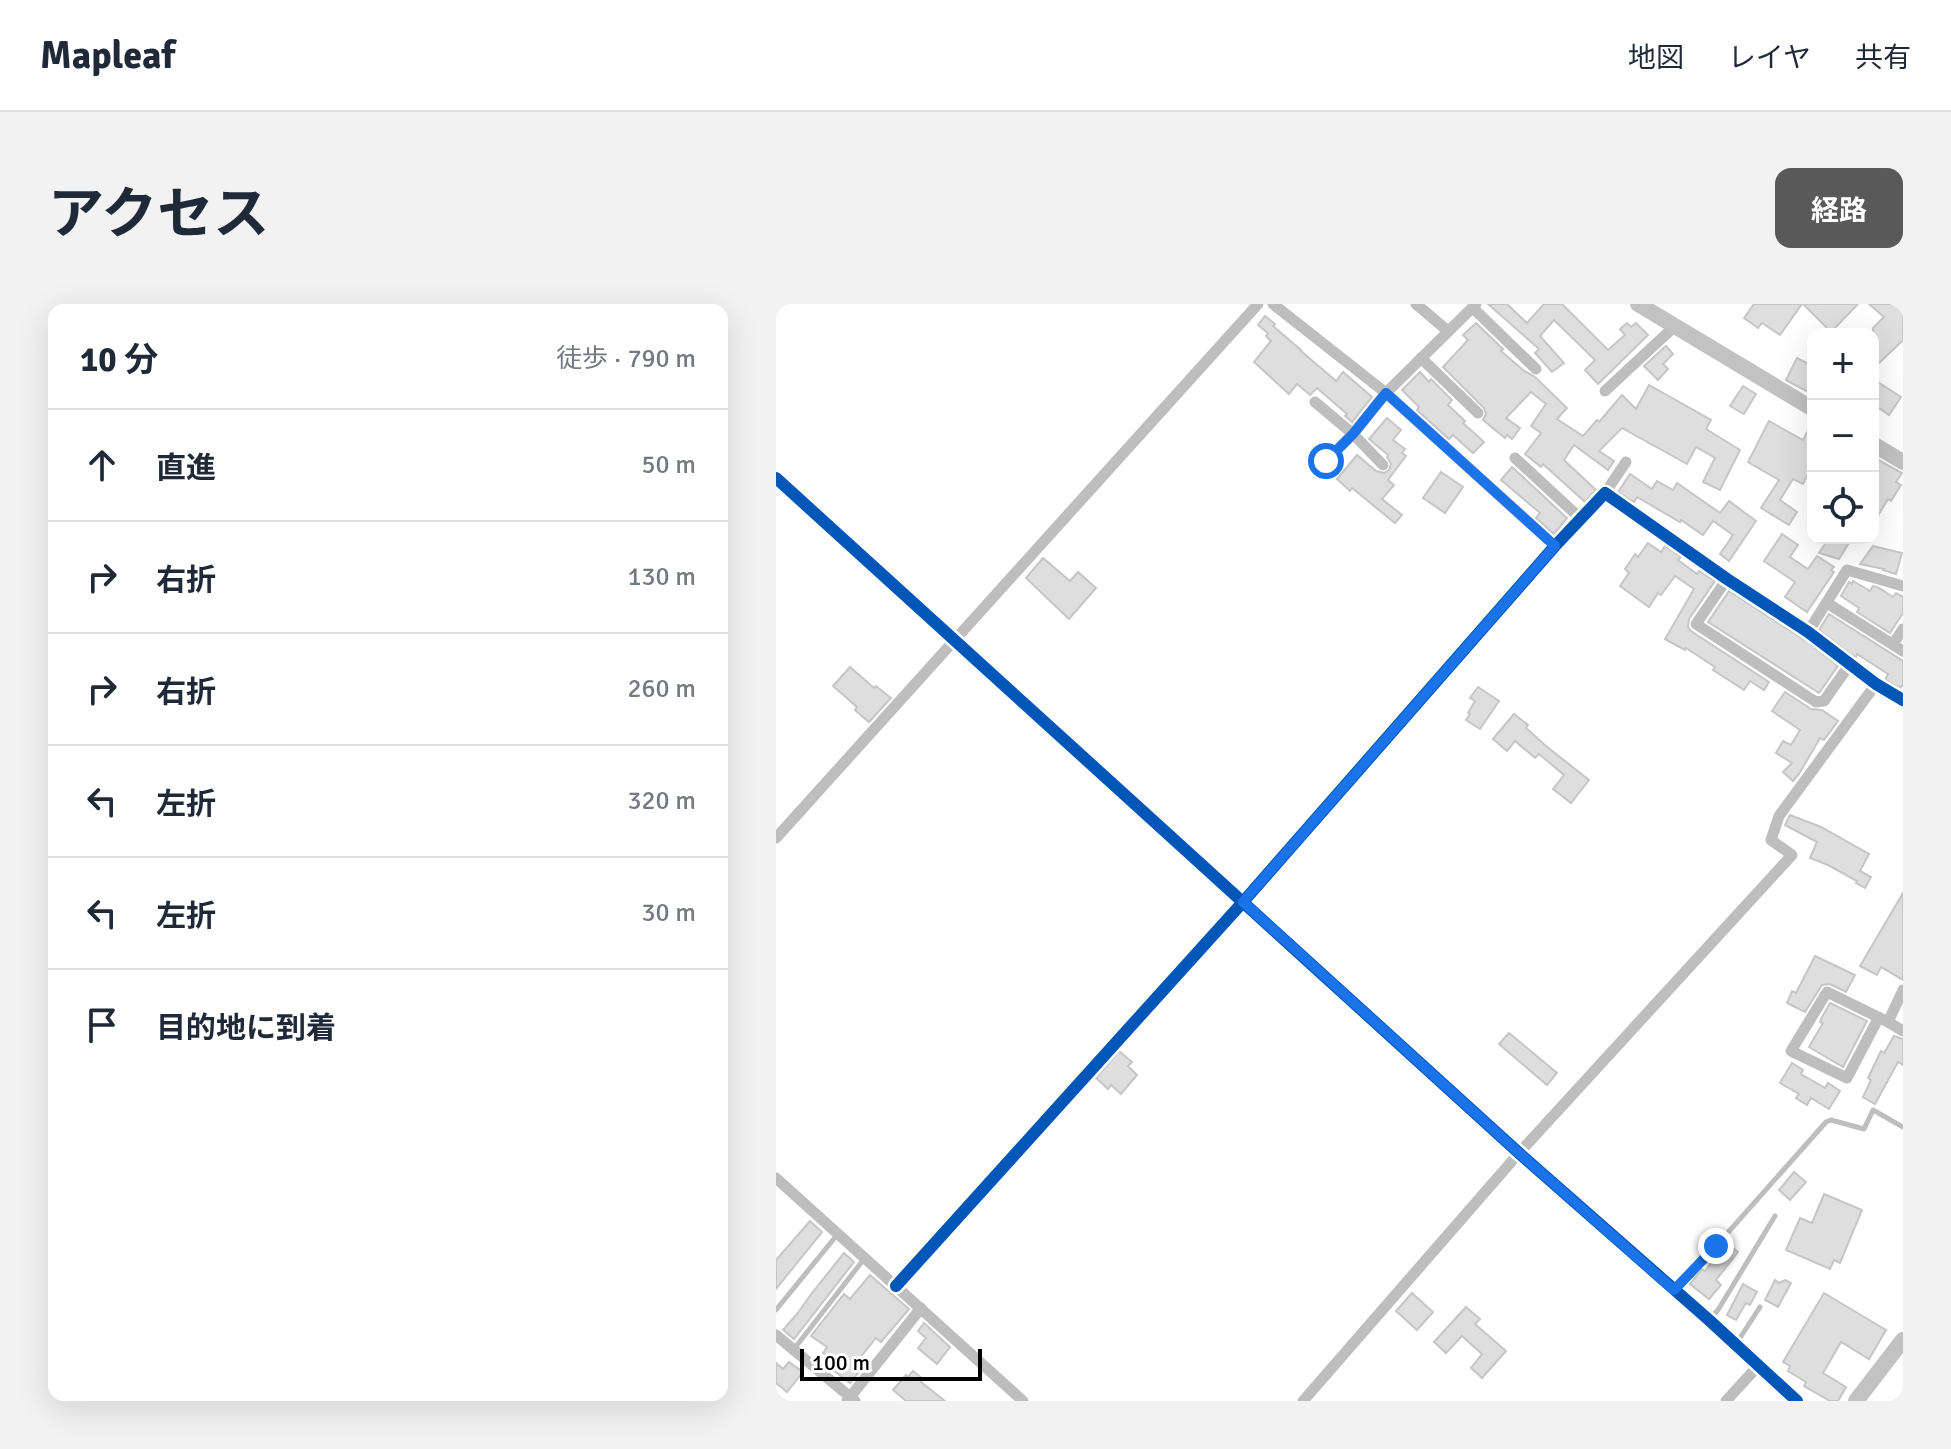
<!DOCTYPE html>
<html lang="ja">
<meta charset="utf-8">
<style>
:root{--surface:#fff;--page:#f2f2f3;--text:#1f2937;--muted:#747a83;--line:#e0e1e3;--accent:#595959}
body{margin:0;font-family:Signika,"Noto Sans JP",sans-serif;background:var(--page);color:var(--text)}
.controls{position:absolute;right:24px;top:24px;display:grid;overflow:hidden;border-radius:16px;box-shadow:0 8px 32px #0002}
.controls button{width:72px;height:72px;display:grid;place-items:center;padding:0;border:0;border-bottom:2px solid var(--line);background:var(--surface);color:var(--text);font:40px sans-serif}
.scale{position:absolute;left:24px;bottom:20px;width:182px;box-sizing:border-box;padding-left:8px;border:4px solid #000;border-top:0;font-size:22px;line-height:28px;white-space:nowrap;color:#000;-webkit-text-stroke:6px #fff;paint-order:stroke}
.stop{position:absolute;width:24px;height:24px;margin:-18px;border:6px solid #1a73e8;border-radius:50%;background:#fff}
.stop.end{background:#1a73e8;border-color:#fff;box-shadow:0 2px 8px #0008}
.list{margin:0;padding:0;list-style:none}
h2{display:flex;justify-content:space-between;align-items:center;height:104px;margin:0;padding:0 32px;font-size:34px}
h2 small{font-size:26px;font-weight:400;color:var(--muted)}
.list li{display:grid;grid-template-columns:52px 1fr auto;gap:24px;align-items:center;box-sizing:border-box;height:112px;padding:0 32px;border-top:2px solid var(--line)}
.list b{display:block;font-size:30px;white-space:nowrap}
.list em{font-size:26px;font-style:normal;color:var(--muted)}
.icon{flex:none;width:44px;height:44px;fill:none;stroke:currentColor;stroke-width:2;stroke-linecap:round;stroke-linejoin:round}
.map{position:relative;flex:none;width:1127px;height:1097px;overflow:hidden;border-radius:16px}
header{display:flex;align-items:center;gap:48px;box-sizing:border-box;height:112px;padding:0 40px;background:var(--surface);border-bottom:2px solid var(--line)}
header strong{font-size:38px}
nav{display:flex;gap:44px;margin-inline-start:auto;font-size:28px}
.intro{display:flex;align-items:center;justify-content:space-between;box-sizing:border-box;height:192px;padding:0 48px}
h1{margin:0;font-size:56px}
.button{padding:20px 36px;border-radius:16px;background:var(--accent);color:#fff;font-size:28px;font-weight:700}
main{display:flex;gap:48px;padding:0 48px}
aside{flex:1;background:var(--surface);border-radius:16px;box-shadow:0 8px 32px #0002}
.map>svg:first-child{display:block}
</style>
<header>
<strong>Mapleaf</strong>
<nav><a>地図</a><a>レイヤ</a><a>共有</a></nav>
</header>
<div class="intro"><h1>アクセス</h1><a class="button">経路</a></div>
<main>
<aside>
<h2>10 分<small>徒歩 · 790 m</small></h2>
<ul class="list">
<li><svg class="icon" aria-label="ahead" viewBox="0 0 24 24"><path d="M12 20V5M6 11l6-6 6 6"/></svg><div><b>直進</b></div><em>50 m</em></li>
<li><svg class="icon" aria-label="right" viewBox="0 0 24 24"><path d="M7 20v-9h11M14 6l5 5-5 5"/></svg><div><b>右折</b></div><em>130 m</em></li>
<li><svg class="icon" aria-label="right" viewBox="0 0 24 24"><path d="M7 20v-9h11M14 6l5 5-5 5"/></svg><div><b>右折</b></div><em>260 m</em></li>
<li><svg class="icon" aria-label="left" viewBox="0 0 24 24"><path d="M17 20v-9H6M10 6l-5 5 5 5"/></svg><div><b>左折</b></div><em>320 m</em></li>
<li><svg class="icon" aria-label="left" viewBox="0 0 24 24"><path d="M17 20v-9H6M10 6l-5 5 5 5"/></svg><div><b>左折</b></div><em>30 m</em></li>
<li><svg class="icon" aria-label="arrive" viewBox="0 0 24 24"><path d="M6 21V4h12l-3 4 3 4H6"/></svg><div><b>目的地に到着</b></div></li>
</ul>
</aside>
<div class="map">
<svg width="1127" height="1097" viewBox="0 0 1127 1097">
<rect width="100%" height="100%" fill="#fff"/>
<g fill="#dedede" stroke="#c6c6c6" stroke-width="2">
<path d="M712,0H731L751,19L768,0H786L832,46L849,31L844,25L851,19L855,23L860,19L872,31L822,80L809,66L819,56L778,16L764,32L788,59L776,68L759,49L763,45Z"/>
<path d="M978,0H1026L1004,31L986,19L982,24L968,14Z"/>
<path d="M1027,0H1082L1055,28Z"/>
<path d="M1093,0H1127V36L1097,65V24L1108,13Z"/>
<path d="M489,12L499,20L497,22L525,46V47L560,77L567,68L596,93L576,118L569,112L571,110L541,84L534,91L521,80L513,90L478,58L495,37L490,32L492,29L482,21Z"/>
<path d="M700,19L727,45L725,47L747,66L759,73L791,104L781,115L807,132L821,116L823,118L846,91L860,105L873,81L935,116L930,125L964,146L944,186L927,178L939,154L920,143L911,160L846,124L823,147L838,157L832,166L798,141L788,156L820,186L809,198L767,160L765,163L749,150L765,129L755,122L770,100L755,88L730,114L744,124L736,135L731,131L729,134L707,116L710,110L708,104L667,63L692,36L687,31Z"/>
<path d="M890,42L897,50L887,60L892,65L882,76L868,62Z"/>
<path d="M1021,54L1037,62V78L1032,88L1010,76Z"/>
<path d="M644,68L653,78L655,75L676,96L672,101L689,117L687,119L708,138L697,149L677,131L673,135L641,106L643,103L626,86Z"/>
<path d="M1097,75L1125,93L1113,111L1097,100Z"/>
<path d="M967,82L980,90L968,110L954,102Z"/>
<path d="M611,114L625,126L617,136L629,145L626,149L630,152L612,176L618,181L606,195L626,211L619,219L576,184L574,187L561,175L581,151L600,167L608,169L613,166L615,160L611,153L612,151L593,135Z"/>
<path d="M993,117L1027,136L1037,117V160L1027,180L1017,175L1004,196L1021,208L1013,221L985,204L1003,176L972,158Z"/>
<path d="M1097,153L1126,169L1120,178L1125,181L1115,197L1112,195L1097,220Z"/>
<path d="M736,163L791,214L778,230L760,214L764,209L725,176Z"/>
<path d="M665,168L687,183L669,209L647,194Z"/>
<path d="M854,170L876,185L881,177L897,186L901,179L944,209L953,197L980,217L953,257L944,250L957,231L937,217L927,231L905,216L904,218L861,193L858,198L842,188Z"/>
<path d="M1006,230L1022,241L1014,253L1032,265L1041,252L1058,263L1055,266L1058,268L1031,308L1009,293L1019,278L988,257Z"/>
<path d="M1053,234H1069L1074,237L1063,255L1043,249Z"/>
<path d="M872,239L885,248L889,242L905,253L902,256L921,270L923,267L939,277L913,315L912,323L915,327L993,378L988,386L974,377L968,386L937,366L939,363L910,344L909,346L889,335L918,285L899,272L885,291L882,289L873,303L844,282L853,269L849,265L859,250L862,253Z"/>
<path d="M1097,242L1126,249L1120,270L1107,266L1108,265L1084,260Z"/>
<path d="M267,254L294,277L302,268L320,284L293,315L250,274Z"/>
<path d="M1077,277L1094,287L1097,282L1103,284L1117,293L1120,289L1127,293V309L1114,329L1081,308L1083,304L1065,292L1073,278L1076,280Z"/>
<path d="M953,287L1033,339L1062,362L1043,389L932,318Z"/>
<path d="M1053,310L1127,357V380L1124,384L1109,376L1112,370L1081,350L1080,353L1073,349L1043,326Z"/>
<path d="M74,363L98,384L100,382L115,394L93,418L79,406L81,403L57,382Z"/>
<path d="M702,383L723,397L704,425L690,416L694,410L692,409L699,397L694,394Z"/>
<path d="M1009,388L1035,405L1046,406L1062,417L1048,436L1044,434L1023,470L1017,477L1007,468L1016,459L1000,449L1007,437L1015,441L1024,426L996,407Z"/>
<path d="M738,410L752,421L750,424L770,442L813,476L795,499L777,485L788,471L763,450L759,454L739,437L731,447L717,435Z"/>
<path d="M1014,511L1045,523L1093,550L1084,567L1095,573L1089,584L1080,579L1081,577L1052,561L1034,554L1041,538L1009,521Z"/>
<path d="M1127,589V676L1105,663L1101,671L1084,662Z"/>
<path d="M1039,652L1079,671L1070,688L1054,680L1046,681L1029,708L1011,699L1016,687L1020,689Z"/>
<path d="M1054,699L1091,717L1067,763L1033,743L1047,719L1044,718L1045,715Z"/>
<path d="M733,729L781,769L771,781L723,740Z"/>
<path d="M1118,732L1127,735V761L1122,758L1099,800L1087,793L1095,776L1092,774L1105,747L1108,749Z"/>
<path d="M343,747L356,758L352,762L361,771L345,790L335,781L332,785L320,774Z"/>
<path d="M1016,759L1027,766L1025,770L1049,784L1052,779L1064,787L1053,805L1035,794L1031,801L1020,794L1023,790L1004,779Z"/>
<path d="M1018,868L1030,878L1014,896L1003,886Z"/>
<path d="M1048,890L1086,906L1064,959L1058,956L1054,965L1010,946L1024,914L1036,919Z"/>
<path d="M34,917L46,928L0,985V956Z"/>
<path d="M951,939L962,948L940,976L945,981L933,995L914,980L926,965L929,967Z"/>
<path d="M68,949L78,958L18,1035L7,1026L21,1010L36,989Z"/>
<path d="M94,971L133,1005L105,1038L100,1034L84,1054L90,1059L74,1079L48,1059L53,1053L47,1049L51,1043L35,1032L68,990L74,995Z"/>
<path d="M999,976L1003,979L1009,976L1015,979L1002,1003L989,996Z"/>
<path d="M967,980L981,988L974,1001L970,999L960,1016L951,1011Z"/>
<path d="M636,989L657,1008L641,1026L620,1007Z"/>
<path d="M1048,989L1110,1026L1093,1055L1065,1038L1047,1069L1070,1083L1062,1097H1054L1028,1082L1030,1078L1012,1067L1014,1062L1007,1058Z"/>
<path d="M690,1003L704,1015L699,1020L730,1047L706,1074L695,1064L706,1050L686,1032L670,1049L658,1038Z"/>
<path d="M148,1019L174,1043L161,1060L142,1044L150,1034L142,1027Z"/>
<path d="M13,1058L27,1068L11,1088L0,1079V1059L7,1065Z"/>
<path d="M137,1067L147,1075L145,1078L169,1097H130L117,1086L130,1071L132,1073Z"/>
</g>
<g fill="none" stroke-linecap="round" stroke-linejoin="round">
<g stroke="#bebebe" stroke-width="5">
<path d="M901,982L940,942L1050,818L1055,816L1088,825L1097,806L1127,823"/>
<path d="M0,1006L61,931"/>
<path d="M936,1012L942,1006L999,912"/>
<path d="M962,1037L984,1003"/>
<path d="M18,1045L88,955"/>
</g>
<g stroke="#bebebe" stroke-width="11">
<path d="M497,0L610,89L779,242"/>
<path d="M640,0L672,27"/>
<path d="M697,4L760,65"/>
<path d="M645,54L702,109"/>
<path d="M829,87L899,22"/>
<path d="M539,98L577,130L607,161"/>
<path d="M739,154L805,215"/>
<path d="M550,157L577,130L610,89L700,0"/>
<path d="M829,189L850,158"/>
<path d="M951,275L920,320L1040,398L1048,397L1074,360"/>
<path d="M1051,299L1127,347"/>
<path d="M1032,328L1071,266L1127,282"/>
<path d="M1117,340L1127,325"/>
<path d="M0,534L482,0"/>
<path d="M1127,686L1112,718L1127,727"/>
<path d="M1103,713L1071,774L1015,747L1051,688L1112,718"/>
<path d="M0,874L247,1097"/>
<path d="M120,982L467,598L779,242L829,189L951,275L1032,328L1100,380L1127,396"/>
<path d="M0,1031L79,1097"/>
<path d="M71,1097L145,1004"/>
<path d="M527,1097L743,849L1016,551L995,536L1003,512L1100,380"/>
<path d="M950,1097L982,1062"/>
</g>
<g stroke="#c2c2c2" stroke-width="16">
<path d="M862,0L1037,105"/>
<path d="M1097,140L1127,158"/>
<path d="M0,174L743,849L933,1016L1021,1097"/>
<path d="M1080,1097L1127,1036"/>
</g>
<g stroke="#fff" stroke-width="17">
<g id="cycleway">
<path d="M0,174L743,849L933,1016L1021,1097"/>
<path d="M120,982L467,598L779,242L829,189L951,275L1032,328L1100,380L1127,396"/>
</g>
</g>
<use href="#cycleway" stroke="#0057b8" stroke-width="12"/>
</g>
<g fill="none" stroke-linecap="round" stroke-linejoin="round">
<path stroke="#1a73e8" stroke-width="10" d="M550,157L577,130L610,89L779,242L467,598L743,849L898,986L940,942"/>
</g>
</svg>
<div class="controls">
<button>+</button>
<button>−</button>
<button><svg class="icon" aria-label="locate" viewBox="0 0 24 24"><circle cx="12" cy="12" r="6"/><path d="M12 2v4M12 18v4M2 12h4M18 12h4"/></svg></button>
</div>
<div class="scale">100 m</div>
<div class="stop" style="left:550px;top:157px"></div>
<div class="stop end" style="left:940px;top:942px"></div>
</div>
</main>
